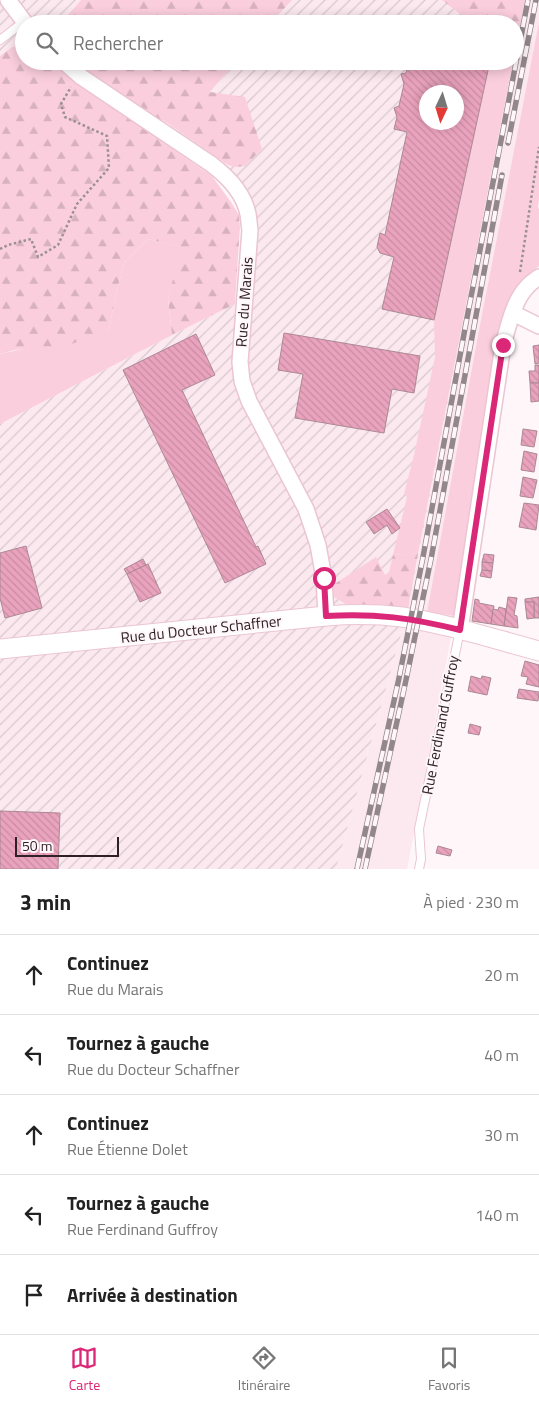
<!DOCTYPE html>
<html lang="fr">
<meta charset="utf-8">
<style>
:root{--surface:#fff;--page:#f6f6f6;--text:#222;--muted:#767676;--line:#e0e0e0;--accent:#db2777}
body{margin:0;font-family:"Titillium Web",sans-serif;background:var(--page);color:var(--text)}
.compass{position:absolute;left:419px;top:85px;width:45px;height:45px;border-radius:50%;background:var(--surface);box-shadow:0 2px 12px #0003;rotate:184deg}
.scale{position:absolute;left:15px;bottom:12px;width:104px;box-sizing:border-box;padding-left:5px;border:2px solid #2e2125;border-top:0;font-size:14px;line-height:18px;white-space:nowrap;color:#2e2125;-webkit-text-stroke:4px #fef6f9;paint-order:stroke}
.stop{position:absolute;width:15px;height:15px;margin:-11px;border:4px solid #db2777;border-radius:50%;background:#fff}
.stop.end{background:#db2777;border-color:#fff;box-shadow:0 1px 5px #0008}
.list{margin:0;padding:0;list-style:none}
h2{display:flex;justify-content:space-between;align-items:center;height:65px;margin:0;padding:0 20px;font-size:21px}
h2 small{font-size:16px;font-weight:400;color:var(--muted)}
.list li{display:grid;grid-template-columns:32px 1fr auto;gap:15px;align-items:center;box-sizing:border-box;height:80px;padding:0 20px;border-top:1px solid var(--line)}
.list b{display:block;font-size:19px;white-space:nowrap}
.list p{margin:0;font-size:16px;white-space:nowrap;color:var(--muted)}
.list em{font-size:16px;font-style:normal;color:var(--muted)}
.icon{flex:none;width:28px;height:28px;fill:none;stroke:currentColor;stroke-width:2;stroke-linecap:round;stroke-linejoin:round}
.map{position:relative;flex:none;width:539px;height:869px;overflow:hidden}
.search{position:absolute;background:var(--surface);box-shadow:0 2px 12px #0003;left:15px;right:15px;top:15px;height:55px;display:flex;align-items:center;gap:12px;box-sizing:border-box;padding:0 18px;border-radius:28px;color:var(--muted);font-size:19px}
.sheet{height:465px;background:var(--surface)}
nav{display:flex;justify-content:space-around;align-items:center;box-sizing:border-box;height:70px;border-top:1px solid var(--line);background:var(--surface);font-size:14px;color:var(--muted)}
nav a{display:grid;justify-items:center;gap:2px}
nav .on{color:var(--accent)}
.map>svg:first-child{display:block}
</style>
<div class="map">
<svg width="539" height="869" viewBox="0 0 539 869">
<defs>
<pattern id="industrial-furrows" width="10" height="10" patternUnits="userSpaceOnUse" patternTransform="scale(1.25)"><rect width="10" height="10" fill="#fce9ef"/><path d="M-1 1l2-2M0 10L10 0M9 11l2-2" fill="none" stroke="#d8c8cd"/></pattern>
<pattern id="forest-firs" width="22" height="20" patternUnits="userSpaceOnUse" patternTransform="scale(1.25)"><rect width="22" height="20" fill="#fbcedd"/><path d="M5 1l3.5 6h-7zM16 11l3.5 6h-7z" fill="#d7b1be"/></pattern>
<pattern id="building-back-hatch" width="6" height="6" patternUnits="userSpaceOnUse" patternTransform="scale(1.25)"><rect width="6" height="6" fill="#eaa3bd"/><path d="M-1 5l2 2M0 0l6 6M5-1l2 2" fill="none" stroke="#c98ca2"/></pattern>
</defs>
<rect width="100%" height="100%" fill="#fef6f9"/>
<path fill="#fce9ef" d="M525,0H539V22L479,330L427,612L455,616L407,869H336L408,609L513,61H515V51Z"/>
<g fill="url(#industrial-furrows)" fill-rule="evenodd">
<path d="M0,0H81L60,24H24V44L12,47L0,56Z"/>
<path d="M292,0H525L515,51V24H270Z"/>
<path d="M237,61H513L408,609L336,869H0V424L172,335L235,304L249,299V199L228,165L162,120L210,93ZM426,92H456V122H426Z"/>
</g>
<g fill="#fbcedd">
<path d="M539,22V199L538,207L539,209V266C512,288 505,306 498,338L454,616L427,612L479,330Z"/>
<path d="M490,61H513L418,553L393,555L407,497L404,494L414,455L435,357L434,320Z"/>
<path d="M148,239L182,247L168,299L172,335L0,424V354L109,330L115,298L124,263Z"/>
</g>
<g fill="url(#forest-firs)">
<path d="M81,0H292L270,24H60Z"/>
<path d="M442,0H525L516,48L515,24H473Z"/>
<path d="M24,44V61H237L210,92L245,97L262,149L245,166L236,167L228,165L163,120L151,134L212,176L231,202L239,215L240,227L235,304L172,335L168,299L181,247L148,239L124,263L115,298L109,330L69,345L15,350L0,354V56L12,47Z"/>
<path d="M418,553L408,609L346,604L334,597L333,585L376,557L385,575L389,572L393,555Z"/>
</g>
<g fill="url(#building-back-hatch)" stroke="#ab8894" fill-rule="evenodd">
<path d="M409,61H490L434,320L382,309L394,257L380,253L377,247L380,233L385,235L407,132L394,129L397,117L394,108L399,106L404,84L401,74L406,73ZM426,92H456V122H426Z"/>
<path d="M284,333L420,356L414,393L392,389L384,433L295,418L303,374L278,370Z"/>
<path d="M196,334L215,375L182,390L256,547L258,546L266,564L225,583L123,370Z"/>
<path d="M539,345V363L535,364L533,346Z"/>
<path d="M535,365H539V383H530L529,371H535Z"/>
<path d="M530,383H539V401L531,402Z"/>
<path d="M523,429L537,431L534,447L521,445Z"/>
<path d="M524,451L537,454L534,472L521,470Z"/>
<path d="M523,477L537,480L533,498L520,496Z"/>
<path d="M524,503L539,505L536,530L519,527Z"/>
<path d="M387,509L400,528L392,534L387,525L374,534L366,522Z"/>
<path d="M26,546L42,608L5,618L0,598V553Z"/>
<path d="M484,554L494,555L493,563L482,562Z"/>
<path d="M143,559L146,565L127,574L124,569Z"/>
<path d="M482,562L493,563L492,571L482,570Z"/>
<path d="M148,564L161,593L140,602L127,574Z"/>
<path d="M482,570L492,571L491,578L480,576Z"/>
<path d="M508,597L517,598L514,615L517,616L518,628L504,626Z"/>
<path d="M539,597V618H534V602H525V599Z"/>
<path d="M475,599L479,600V603L494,606L491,624L472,621Z"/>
<path d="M525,602H534V618L527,619Z"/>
<path d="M499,607L506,609L504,626L491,624L493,609L498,610Z"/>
<path d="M525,661L539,665V687L526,684L528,677L521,676Z"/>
<path d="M471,676L481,679L482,676L491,678L487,695L468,691Z"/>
<path d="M519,689L539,692L538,701L517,698Z"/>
<path d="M470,724L481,727L479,735L468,733Z"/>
<path d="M0,811L60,813L58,869H0Z"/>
<path d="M438,846L452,850L450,856L436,853Z"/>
</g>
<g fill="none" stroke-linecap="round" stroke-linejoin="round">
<g stroke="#ebc5d2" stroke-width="10">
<g id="service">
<path d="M0,40L25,21"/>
<path d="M419,869L421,859L419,829L460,630"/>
</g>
</g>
<g stroke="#ebc5d2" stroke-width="18">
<g id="minor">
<path d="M8,0L26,24"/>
<path d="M63,61L80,76L211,164C227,176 244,194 248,214C249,219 249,225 250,230L240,362L242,381L249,401L306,509L318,545L324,578L326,616"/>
<path d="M513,313L539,326"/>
<path d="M460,630L503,345C508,327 514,300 527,287C530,283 535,280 539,277"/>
</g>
</g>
<g stroke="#ebc5d2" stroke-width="21">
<path id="tertiary" d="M0,649L326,616C351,614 377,614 402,617C448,624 494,639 539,651"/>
</g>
<g stroke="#9a9093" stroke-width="2.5" stroke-dasharray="2.5 2.5" stroke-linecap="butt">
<path d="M0,249L8,245L31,239L38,257L58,245L77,204L109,168L107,136L65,117L61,104L71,87"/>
<path d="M520,272L539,147"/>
</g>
<use href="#service" stroke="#fff" stroke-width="8"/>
<use href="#minor" stroke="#fff" stroke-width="15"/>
<use href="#tertiary" stroke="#fff" stroke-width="19"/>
<g stroke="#92888b" stroke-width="5.5">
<g id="rail">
<path d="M508,143L536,0"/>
<path d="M357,869L399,678L423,557L466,323L528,0"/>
<path d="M365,869L406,680L431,559L502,175"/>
</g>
</g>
<use href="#rail" stroke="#fef6f9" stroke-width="4" stroke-dasharray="11" stroke-linecap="butt"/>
</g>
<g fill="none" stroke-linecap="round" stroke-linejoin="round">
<path stroke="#db2777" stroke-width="6" d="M324,578L326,616C375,613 412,618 460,630L503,345"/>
</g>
<g text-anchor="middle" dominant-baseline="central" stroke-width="4" stroke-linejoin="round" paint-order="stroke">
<g font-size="15" fill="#2e2125" stroke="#fef6f9">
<text transform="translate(244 302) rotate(-86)">Rue du Marais</text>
<text transform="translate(201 629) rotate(-6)">Rue du Docteur Schaffner</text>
<text transform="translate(440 725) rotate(-79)">Rue Ferdinand Guffroy</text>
</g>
</g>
</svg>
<svg class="compass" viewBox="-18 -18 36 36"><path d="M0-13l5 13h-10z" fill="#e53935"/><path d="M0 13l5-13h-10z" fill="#767676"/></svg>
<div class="scale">50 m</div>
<div class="stop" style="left:324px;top:578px"></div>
<div class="stop end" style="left:503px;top:345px"></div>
<div class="search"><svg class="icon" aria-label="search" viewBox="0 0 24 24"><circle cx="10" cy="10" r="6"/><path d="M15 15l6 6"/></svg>Rechercher</div>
</div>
<section class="sheet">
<h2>3 min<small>À pied · 230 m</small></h2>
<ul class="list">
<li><svg class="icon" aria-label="ahead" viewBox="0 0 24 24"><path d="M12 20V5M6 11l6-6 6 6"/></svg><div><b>Continuez</b><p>Rue du Marais</p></div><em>20 m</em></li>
<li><svg class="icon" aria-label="left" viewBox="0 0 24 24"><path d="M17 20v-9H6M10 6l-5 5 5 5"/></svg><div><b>Tournez à gauche</b><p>Rue du Docteur Schaffner</p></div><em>40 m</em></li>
<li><svg class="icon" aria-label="ahead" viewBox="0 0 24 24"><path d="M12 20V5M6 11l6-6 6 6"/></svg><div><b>Continuez</b><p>Rue Étienne Dolet</p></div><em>30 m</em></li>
<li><svg class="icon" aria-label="left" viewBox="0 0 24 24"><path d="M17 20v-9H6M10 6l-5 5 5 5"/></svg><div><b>Tournez à gauche</b><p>Rue Ferdinand Guffroy</p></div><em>140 m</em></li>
<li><svg class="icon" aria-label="arrive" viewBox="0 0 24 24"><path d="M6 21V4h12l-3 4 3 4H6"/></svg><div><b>Arrivée à destination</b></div></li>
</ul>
</section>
<nav>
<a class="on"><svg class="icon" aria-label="map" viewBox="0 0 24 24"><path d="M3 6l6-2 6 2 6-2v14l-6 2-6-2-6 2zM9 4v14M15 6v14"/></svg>Carte</a>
<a><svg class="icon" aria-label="directions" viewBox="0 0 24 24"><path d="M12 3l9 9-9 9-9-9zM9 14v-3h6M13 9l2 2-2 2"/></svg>Itinéraire</a>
<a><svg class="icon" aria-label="saved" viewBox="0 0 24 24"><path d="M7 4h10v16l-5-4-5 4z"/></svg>Favoris</a>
</nav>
